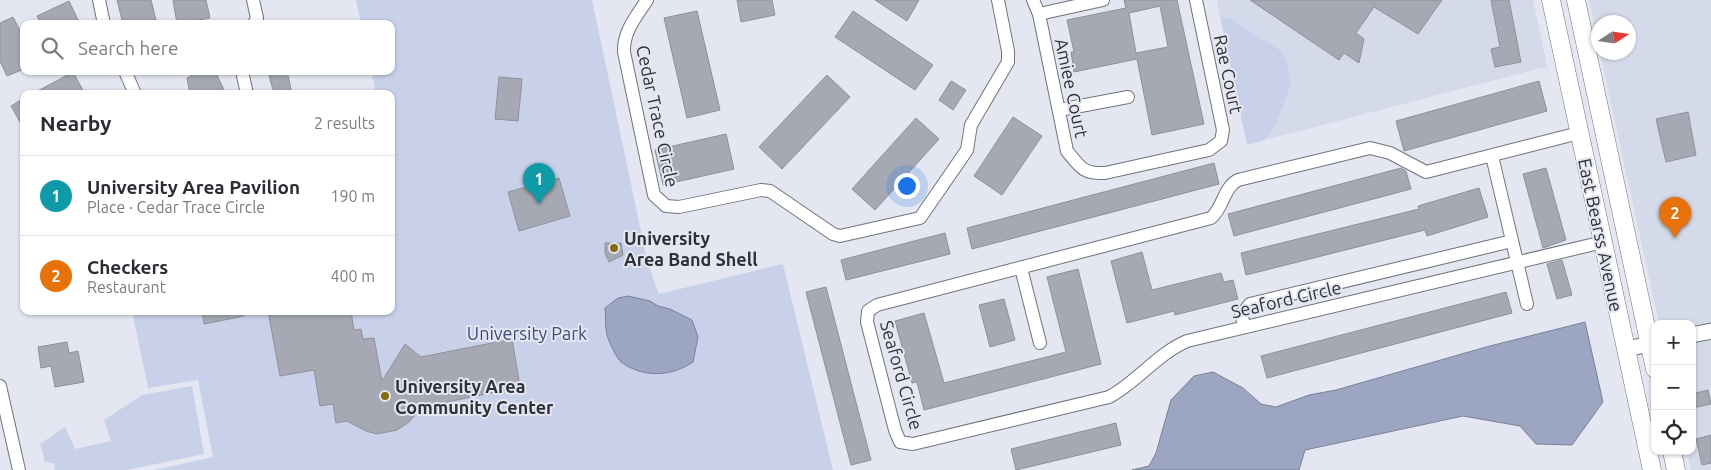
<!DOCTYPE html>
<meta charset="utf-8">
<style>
:root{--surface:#fff;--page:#f2f2f3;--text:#2b2b33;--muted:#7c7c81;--line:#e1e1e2;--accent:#856c08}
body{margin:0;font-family:Ubuntu,sans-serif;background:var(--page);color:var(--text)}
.controls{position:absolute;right:15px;bottom:15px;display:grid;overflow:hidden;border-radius:10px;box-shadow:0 1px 4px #0004}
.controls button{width:45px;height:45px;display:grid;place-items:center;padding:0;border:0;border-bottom:1px solid var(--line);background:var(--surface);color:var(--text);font:25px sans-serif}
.compass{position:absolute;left:1591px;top:15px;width:45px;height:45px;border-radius:50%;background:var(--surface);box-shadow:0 1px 4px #0004;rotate:78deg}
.you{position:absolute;left:906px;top:185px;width:18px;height:18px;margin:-12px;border:4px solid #fff;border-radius:50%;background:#1a73e8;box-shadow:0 0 0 8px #1a73e833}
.badge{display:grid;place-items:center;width:32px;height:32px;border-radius:50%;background:var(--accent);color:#fff;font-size:16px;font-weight:700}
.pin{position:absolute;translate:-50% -41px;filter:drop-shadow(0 1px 2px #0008)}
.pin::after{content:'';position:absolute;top:26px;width:18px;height:15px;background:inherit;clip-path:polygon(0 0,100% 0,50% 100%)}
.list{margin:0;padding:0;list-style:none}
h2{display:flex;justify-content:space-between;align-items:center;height:65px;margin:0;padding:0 20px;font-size:21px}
h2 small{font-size:16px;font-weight:400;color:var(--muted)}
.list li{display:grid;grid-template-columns:32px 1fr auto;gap:15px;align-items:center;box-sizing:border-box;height:80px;padding:0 20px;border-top:1px solid var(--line)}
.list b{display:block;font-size:19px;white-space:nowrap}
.list p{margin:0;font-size:16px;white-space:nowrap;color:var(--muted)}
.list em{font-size:16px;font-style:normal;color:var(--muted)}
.icon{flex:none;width:28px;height:28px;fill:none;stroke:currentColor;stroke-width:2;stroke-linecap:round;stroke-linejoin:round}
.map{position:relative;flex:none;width:1711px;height:470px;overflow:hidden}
.search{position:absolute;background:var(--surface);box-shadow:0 1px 4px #0004;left:20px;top:20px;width:375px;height:55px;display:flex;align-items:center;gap:12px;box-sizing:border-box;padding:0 18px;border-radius:10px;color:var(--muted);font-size:19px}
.panel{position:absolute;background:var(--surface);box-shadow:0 1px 4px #0004;left:20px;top:90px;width:375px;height:225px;border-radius:10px}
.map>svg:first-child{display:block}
</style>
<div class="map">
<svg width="1711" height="470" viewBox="0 0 1711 470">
<rect width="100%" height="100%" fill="#e4e7f1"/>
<g fill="#d4dae9">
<path d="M1217,0H1533L1548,70L1545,68H1541L1265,140L1274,128L1279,114L1266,42L1231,19L1220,16Z"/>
<path d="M1589,0H1711V324L1692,328V324H1659L1600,53L1628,52V22H1598V44Z"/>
<path d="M1711,338V470H1691L1687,451H1692V342Z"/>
</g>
<g fill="#c9d1ea">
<path d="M356,0H592L648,264L659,294L783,264L833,470H154L213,457L198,380L148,388L132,311H391V94H376L371,71H391V24H361Z"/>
<path d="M1220,16L1231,19L1281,51L1288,66L1291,85L1274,128L1265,140L1247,145Z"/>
<path d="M192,386L204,454L127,470H55L54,463L45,462L40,444L65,427L75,449L111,441L104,420L142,395Z"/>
</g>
<g fill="#9ca5c2" stroke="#7b8297">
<path d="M628,296L650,301L658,306L670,309L692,320L698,337L693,362C671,377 643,378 621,362C617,359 608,340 607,335C605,327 606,316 605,308L618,298Z"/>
<path d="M1585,322L1603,402L1572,445L1536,444L1520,426L1463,416L1305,450L1299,470H1132L1149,466L1156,453L1171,400L1194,376L1213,372L1243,388L1261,404L1276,407L1309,395L1336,390L1486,347Z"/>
</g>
<g fill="#a6a9b3" stroke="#8e9199" fill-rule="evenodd">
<path d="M117,0H151L157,24H123Z"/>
<path d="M173,0H206L210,18L177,24Z"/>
<path d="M737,0H772L775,15L741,22Z"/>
<path d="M875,0H919L907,21Z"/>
<path d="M1124,0H1177L1204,124L1152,135L1137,59L1074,72L1071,52H1074L1067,20L1126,8ZM1160,6L1168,47L1136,53L1129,13Z"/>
<path d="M1250,0H1442L1418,34L1374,7L1356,33L1364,39L1359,63L1344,53L1339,60Z"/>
<path d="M1491,0H1509L1521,62L1495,67L1491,49L1500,47Z"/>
<path d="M69,1L80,24H41L37,16Z"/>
<path d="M697,11L720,110L687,118L664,18Z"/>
<path d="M853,11L933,65L915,90L835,37Z"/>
<path d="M13,17L24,38V69L7,76L0,61V23Z"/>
<path d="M200,71H215L226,94H190L187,78Z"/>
<path d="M287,71L292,94H274L269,75Z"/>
<path d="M73,72L85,94H32Z"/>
<path d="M827,75L850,97L782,169L759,147Z"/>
<path d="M499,77L522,79L518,121L495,119Z"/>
<path d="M951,81L966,90L953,110L939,100Z"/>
<path d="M1539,81L1547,111L1404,151L1396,121Z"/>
<path d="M24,98V129L11,106Z"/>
<path d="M1688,112L1696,155L1666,162L1656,119Z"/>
<path d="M1013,117L1042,136L1002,195L974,176Z"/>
<path d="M916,118L939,139L875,210L852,189Z"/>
<path d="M726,134L734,169L663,185L655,150Z"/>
<path d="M1214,163L1219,184L972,249L967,228Z"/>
<path d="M1401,168L1406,171L1411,189L1234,236L1228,214Z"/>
<path d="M1546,168L1566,240L1543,248L1523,174Z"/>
<path d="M559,178L570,216L519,231L508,192Z"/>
<path d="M1479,188L1488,217L1427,236L1425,230L1246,275L1241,253L1419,209L1418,206Z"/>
<path d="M945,233L950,254L846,280L841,260Z"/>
<path d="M605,243H621L623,255L609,262L605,253Z"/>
<path d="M1142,252L1152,290L1221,273L1224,282L1233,280L1238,299L1175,315L1174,311L1127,323L1111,261Z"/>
<path d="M1562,260L1572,295L1557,299L1547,264Z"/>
<path d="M1078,269L1101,364L924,410L917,382L912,383L895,321L924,313L944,383L1066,352L1047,277Z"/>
<path d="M826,287L871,460L851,465L806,292Z"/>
<path d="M1506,292L1512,313L1267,378L1261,356Z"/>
<path d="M1004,299L1015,340L990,347L979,305Z"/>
<path d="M202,311H244V316L204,324Z"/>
<path d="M268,311H351L354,330L361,329L363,339L374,338L382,381L405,344L421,357L512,339L520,387L418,408L415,415L408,423L397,430L377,434L366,431L347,421L336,423L333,404L320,406L314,370L280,376Z"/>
<path d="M67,342L69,353L78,351L84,382L55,387L51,366L41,368L38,347Z"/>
<path d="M1708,390L1711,404L1692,408V394Z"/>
<path d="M1116,423L1121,445L1016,470L1011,449Z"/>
<path d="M1711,435V463L1702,465L1696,439Z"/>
</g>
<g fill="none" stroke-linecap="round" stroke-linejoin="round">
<g stroke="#70737c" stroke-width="14">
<g id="minor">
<path d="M99,0L104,24"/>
<path d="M253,0L257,18L254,24"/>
<path d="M647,0C636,17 623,32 624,52L654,195L666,206L679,207L761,190L770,191L833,234L840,236L920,218L967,150L971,125L1008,62V51L998,0"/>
<path d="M1033,0L1039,14L1067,151C1080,167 1083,174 1105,173L1209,150L1221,141L1223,130L1196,0"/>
<path d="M1039,14L1103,0"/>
<path d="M125,71L135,94"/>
<path d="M242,71L247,94"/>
<path d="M1059,110L1128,97"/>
<path d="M1579,133L1426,172L1390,153L1370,148L1238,180C1223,188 1224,207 1211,218L877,305L868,311L867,322L895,430L900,442L913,444L1109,397C1137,382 1157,354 1187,341L1603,242"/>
<path d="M1492,156L1527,304"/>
<path d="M1021,268L1040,343"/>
<path d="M1245,327L1241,315L1250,304L1512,241"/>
<path d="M0,386L19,470"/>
</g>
</g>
<g stroke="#70737c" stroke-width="17">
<g id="tertiary">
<path d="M1692,335L1711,331"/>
<path d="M1626,349L1655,343"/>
</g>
</g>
<g stroke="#70737c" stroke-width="19">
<g id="secondary">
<path d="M1551,0L1652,470"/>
<path d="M1576,0L1655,369"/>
<path d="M1672,451L1676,470"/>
</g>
</g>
<use href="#minor" stroke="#fff" stroke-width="12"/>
<use href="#tertiary" stroke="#fff" stroke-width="15"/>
<use href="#secondary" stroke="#fff" stroke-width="18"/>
</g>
<g fill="#856c08" stroke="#e4e7f1" stroke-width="2">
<circle cx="614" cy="248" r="5"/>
<circle cx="385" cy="396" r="5"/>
</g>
<g text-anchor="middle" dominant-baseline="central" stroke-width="4" stroke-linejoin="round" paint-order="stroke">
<g font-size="18" fill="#2f3034" stroke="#e4e7f1">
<text transform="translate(1229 74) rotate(78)">Rae Court</text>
<text transform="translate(1072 88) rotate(78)">Amiee Court</text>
<text transform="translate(658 116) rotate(78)">Cedar Trace Circle</text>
<text transform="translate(1601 235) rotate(78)">East Bearss Avenue</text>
<text transform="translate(1286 299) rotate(-13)">Seaford Circle</text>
<text transform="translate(902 375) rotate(74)">Seaford Circle</text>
</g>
<g font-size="18" font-weight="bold" fill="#2f3034" stroke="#e4e7f1" text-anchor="start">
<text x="624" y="238">University<tspan x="624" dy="21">Area Band Shell</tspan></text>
<text x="395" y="386">University Area<tspan x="395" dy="21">Community Center</tspan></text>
</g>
<g font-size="18" fill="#3f4a76" stroke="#e4e7f1">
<text x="527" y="333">University Park</text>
</g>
</g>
</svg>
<div class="controls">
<button>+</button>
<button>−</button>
<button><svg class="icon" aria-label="locate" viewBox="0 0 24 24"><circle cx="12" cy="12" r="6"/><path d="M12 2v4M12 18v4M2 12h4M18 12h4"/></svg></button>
</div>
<svg class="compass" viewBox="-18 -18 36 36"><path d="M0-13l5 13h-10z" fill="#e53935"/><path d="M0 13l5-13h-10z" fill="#7c7c81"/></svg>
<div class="you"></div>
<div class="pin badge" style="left:539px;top:204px;background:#0f9aa8">1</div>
<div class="pin badge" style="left:1675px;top:238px;background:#e8710a">2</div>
<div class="search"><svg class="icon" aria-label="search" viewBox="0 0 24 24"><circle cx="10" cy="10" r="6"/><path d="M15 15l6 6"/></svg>Search here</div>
<section class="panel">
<h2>Nearby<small>2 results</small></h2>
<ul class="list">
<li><span class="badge" style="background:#0f9aa8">1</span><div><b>University Area Pavilion</b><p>Place · Cedar Trace Circle</p></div><em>190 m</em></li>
<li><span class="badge" style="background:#e8710a">2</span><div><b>Checkers</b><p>Restaurant</p></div><em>400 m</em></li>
</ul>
</section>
</div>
